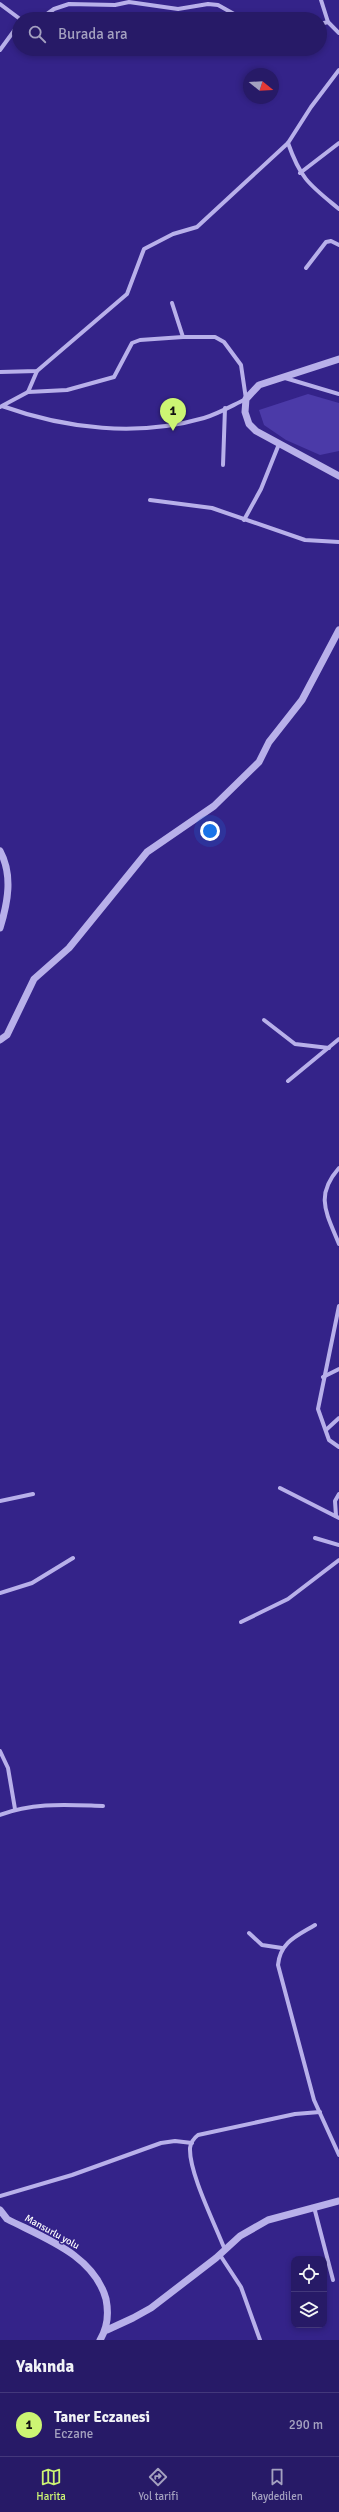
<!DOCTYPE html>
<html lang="tr">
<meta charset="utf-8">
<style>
:root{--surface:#271a67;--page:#332770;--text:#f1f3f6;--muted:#a4a1c0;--line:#43387b;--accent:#ccf573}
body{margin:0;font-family:Signika,sans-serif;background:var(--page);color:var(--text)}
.controls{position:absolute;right:12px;bottom:12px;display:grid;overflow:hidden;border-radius:8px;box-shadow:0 2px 6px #0003}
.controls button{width:36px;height:36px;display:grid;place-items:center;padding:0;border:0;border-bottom:1px solid var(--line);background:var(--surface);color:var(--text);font:20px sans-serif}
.compass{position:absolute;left:243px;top:68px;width:36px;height:36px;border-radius:50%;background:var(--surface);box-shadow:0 2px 6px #0003;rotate:108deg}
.you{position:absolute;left:210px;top:831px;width:14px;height:14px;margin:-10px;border:3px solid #fff;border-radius:50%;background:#1a73e8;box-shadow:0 0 0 6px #1a73e833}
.badge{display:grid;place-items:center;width:26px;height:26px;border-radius:50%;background:var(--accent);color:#111;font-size:13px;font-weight:700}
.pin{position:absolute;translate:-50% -33px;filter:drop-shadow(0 1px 2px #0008)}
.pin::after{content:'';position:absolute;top:21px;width:14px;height:12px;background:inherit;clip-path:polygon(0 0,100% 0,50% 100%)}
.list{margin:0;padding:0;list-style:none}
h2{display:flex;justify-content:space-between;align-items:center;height:52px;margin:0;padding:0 16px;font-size:17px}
h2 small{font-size:13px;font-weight:400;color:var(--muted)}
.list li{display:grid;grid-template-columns:26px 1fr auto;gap:12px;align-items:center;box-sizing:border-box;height:64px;padding:0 16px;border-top:1px solid var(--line)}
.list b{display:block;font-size:15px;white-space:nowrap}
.list p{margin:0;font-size:13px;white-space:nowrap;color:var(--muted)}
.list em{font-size:13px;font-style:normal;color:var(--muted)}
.icon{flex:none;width:22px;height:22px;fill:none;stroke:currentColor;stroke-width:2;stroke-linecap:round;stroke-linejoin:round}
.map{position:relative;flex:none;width:339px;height:2340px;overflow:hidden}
.search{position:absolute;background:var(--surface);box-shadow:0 2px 6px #0003;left:12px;right:12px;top:12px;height:44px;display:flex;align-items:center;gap:10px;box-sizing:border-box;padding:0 14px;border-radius:22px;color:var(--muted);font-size:15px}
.sheet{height:116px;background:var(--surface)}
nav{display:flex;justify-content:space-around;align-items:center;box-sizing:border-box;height:56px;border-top:1px solid var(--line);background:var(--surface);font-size:11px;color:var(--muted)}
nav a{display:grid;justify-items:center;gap:2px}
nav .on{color:var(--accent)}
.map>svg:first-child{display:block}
</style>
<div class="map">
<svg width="339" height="2340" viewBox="0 0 339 2340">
<rect width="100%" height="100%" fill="#342389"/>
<path fill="#4b3aa8" d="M308,394L339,403V451L320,455L286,440L264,425L259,410Z"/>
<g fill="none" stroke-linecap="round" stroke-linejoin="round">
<g stroke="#b8b0ea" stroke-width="4">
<path d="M321,0L328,22L339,33"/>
<path d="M0,4L20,19"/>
<path d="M40,19L54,9L69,4L115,5L129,2L178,9L208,4L218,5L243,19"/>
<path d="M320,24L328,22"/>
<path d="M0,50L19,24"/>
<path d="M288,143C301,180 310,185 339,209"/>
<path d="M300,173L339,143"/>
<path d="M306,268L326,242L331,241L339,245"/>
<path d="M172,303L183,337"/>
<path d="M0,372L37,371L127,294L144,249L173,234L197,227L288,143L311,107L339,70"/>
<path d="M285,378L339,394"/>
<path d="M28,392L37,371"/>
<path d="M0,407L28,392L67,390L114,377L132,343L140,340L183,337H215L224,342L241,365L246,399C233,405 218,414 204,418C138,437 66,429 2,406"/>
<path d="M223,465L225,408"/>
<path d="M150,500L212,508L305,540L339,542"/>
<path d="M244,520L261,489L279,444"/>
<path d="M264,1020L295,1044L329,1048"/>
<path d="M288,1081L339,1039"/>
<path d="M339,1168C314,1196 327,1214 339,1244"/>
<path d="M339,1306L318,1409L329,1440L339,1447"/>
<path d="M323,1377L339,1369"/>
<path d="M327,1429L339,1418"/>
<path d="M280,1488L339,1518"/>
<path d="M0,1501L33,1494"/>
<path d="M336,1516L335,1501L339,1494"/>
<path d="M315,1538L339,1545"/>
<path d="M0,1593L32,1583L73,1558"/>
<path d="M241,1622L288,1599L339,1560"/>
<path d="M0,1751L8,1768L15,1809"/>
<path d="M0,1815C34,1802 68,1805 103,1806"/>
<path d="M315,1925C297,1936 280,1942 278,1965L314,2100L339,2155"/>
<path d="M249,1933L262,1945L282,1948"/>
<path d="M0,2196L72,2175L161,2143L175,2141L192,2143"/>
<path d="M314,2207L333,2280"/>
<path d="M225,2250C215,2224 189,2173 190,2148C191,2142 194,2138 198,2135L295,2114L320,2112"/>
<path d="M220,2255L241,2287L260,2340"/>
</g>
<g stroke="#b8b0ea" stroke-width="7">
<path d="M339,359L259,385L246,399L245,412L249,424L256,431L339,476"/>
<path d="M0,851C13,875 8,902 0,928"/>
<path d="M0,1040L7,1035L34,979L69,948L147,852L214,806L259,762L269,742L302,700L339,630"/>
<path d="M0,2210L7,2219C44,2238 94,2255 106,2299C109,2314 108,2327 100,2340"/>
<path d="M107,2330L133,2318L151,2308L216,2258L240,2236L268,2220L339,2201"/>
</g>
</g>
<g text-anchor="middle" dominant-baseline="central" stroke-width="3" stroke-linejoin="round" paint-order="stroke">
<g font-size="10" fill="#fff" stroke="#342389">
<text transform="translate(52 2232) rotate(29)">Mansurlu yolu</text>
</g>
</g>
</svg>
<div class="controls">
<button><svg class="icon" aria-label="locate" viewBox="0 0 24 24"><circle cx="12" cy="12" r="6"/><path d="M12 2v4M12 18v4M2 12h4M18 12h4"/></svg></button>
<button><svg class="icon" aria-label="layers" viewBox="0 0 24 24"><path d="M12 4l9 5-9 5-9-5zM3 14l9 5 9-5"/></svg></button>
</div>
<svg class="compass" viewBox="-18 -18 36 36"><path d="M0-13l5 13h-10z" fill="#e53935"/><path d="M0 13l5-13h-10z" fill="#a4a1c0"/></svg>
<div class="you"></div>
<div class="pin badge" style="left:173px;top:431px">1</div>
<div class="search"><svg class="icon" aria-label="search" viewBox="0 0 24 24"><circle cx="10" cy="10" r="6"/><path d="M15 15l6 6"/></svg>Burada ara</div>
</div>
<section class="sheet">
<h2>Yakında<small></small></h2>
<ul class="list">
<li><span class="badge">1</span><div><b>Taner Eczanesi</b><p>Eczane</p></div><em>290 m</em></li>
</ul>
</section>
<nav>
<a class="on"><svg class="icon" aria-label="map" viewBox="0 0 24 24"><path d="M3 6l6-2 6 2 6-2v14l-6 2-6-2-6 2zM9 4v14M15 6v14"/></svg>Harita</a>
<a><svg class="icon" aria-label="directions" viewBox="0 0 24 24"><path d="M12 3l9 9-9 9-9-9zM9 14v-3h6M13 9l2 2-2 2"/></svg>Yol tarifi</a>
<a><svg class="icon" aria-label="saved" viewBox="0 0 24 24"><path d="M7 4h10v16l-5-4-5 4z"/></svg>Kaydedilen</a>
</nav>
